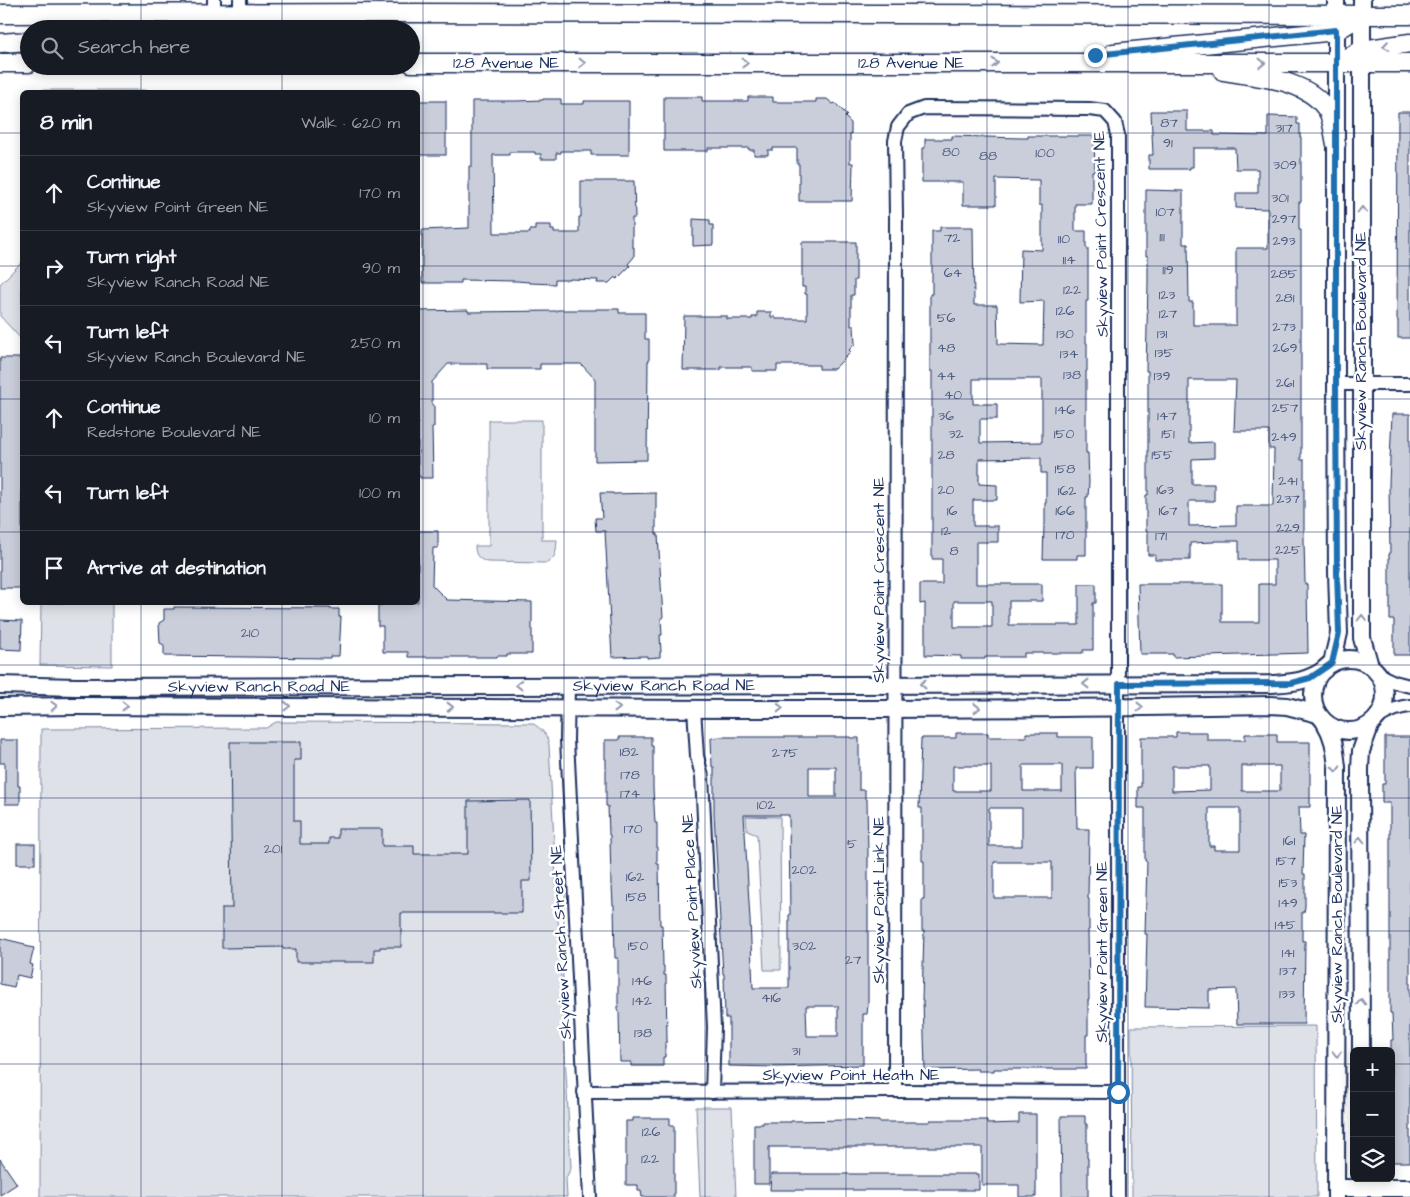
<!DOCTYPE html>
<meta charset="utf-8">
<style>
:root{--surface:#171b24;--page:#242831;--text:#f1f3f6;--muted:#9ea1a6;--line:#363941}
body{margin:0;font-family:"Architects Daughter",sans-serif;background:var(--page);color:var(--text)}
.controls{position:absolute;right:15px;bottom:15px;display:grid;overflow:hidden;border-radius:8px;box-shadow:0 2px 12px #0003}
.controls button{width:45px;height:45px;display:grid;place-items:center;padding:0;border:0;border-bottom:1px solid var(--line);background:var(--surface);color:var(--text);font:25px sans-serif}
.stop{position:absolute;width:15px;height:15px;margin:-11px;border:4px solid #1f6fb2;border-radius:50%;background:#fff}
.stop.end{background:#1f6fb2;border-color:#fff;box-shadow:0 1px 5px #0008}
.list{margin:0;padding:0;list-style:none}
h2{display:flex;justify-content:space-between;align-items:center;height:65px;margin:0;padding:0 20px;font-size:21px}
h2 small{font-size:16px;font-weight:400;color:var(--muted)}
.list li{display:grid;grid-template-columns:32px 1fr auto;gap:15px;align-items:center;box-sizing:border-box;height:75px;padding:0 20px;border-top:1px solid var(--line)}
.list b{display:block;font-size:19px;white-space:nowrap}
.list p{margin:0;font-size:16px;white-space:nowrap;color:var(--muted)}
.list em{font-size:16px;font-style:normal;color:var(--muted)}
.icon{flex:none;width:28px;height:28px;fill:none;stroke:currentColor;stroke-width:2;stroke-linecap:round;stroke-linejoin:round}
.map{position:relative;flex:none;width:1410px;height:1197px;overflow:hidden}
.search{position:absolute;background:var(--surface);box-shadow:0 2px 12px #0003;left:20px;top:20px;width:400px;height:55px;display:flex;align-items:center;gap:12px;box-sizing:border-box;padding:0 18px;border-radius:28px;color:var(--muted);font-size:19px}
.panel{position:absolute;background:var(--surface);box-shadow:0 2px 12px #0003;left:20px;top:90px;width:400px;height:515px;border-radius:8px}
.map>svg:first-child{display:block}
</style>
<div class="map">
<svg width="1410" height="1197" viewBox="0 0 1410 1197">
<rect width="100%" height="100%" fill="#fff"/>
<filter id="ink" filterUnits="userSpaceOnUse"><feTurbulence type="fractalNoise" baseFrequency=".02" numOctaves="2"/><feDisplacementMap in="SourceGraphic" scale="10" xChannelSelector="R" yChannelSelector="G"/><feConvolveMatrix kernelMatrix="1 2 1 2 8 2 1 2 1" color-interpolation-filters="sRGB"/></filter>
<g filter="url(#ink)">
<g fill="#dee1e7" stroke="#7c88a2">
<path d="M41,90H144L157,92H41Z"/>
<path d="M22,262V340L0,316V284Z"/>
<path d="M489,420H542V540H557C556,549 557,558 547,563L487,562C478,559 475,555 475,546H489Z"/>
<path d="M41,603H112V666L40,665Z"/>
<path d="M276,722L532,723C542,729 547,734 549,745L571,1168L566,1178L567,1197H40L41,729L266,728Z"/>
<path d="M746,816L780,817L781,970H764L757,835L747,831Z"/>
<path d="M1316,1026L1317,1197H1132L1131,1027Z"/>
<path d="M696,1107H732L736,1197H700Z"/>
</g>
<g fill="#caceda" stroke="#1b2f5e" fill-rule="evenodd">
<path d="M664,97H702V101H748V97H773V102H816V99H827L833,104L835,103L847,115L845,117L851,123V134H850V163H853L852,201H799V164H797V148H773V150H768V155H754V150H749V148H708V151H664Z"/>
<path d="M543,99H561V104H584V101H629V155H591V151H561V153H556V159H541V154H535V152H510V155H493L494,233H530V230H535V225H551V230H554V233H579V217H581V181H634L635,218H632V247H634V257L628,264L630,266L617,279L615,277L609,283H597L598,280L570,279V280H555V284L529,283V282L517,281L461,280V283H422V230L469,228V166H472V101H516L543,100Z"/>
<rect x="418" y="101" width="28" height="54"/>
<path d="M1151,111H1187V131H1214V135L1268,136V116L1297,117V124H1300V137H1301V202H1299V230H1301V460H1304V540L1305,584H1307L1308,653L1173,657V654H1140L1138,584H1222V622H1259V584H1275V560H1239V541H1214V542L1190,543V560H1155V555H1148V531H1146V495H1148V371H1146L1148,283V256H1146V190L1183,191V244H1188L1189,302H1193V325H1236V248H1268V209L1236,208V193H1258V169H1236L1235,148H1193V167H1190V169H1149V155H1153ZM1189,380H1236L1234,431H1269V449H1274L1273,506H1236V525L1189,526V501H1214V484H1192V459L1214,458V442L1189,443Z"/>
<path d="M1398,112H1410V338H1398V320H1397Z"/>
<path d="M952,136L1020,138H1028V136H1094L1095,171H1092V204H1075V231H1086V248H1088V301H1086V343H1087V371H1086V453H1088L1089,482L1088,497H1086V555H1077V559H1043L1044,525H1045V503H1046V473H1041V458L979,459V484L997,485V500H973V526H998V542H976V584H1042V601H1009V625H1079V584H1096V603H1093V650H1083V653H1024V657H985V659H961V656L925,655V603L920,604V584H942V559H932V371H930V294H932V231H940V227H973L974,305H997L998,344L1043,345L1044,301L1020,302L1021,249L1042,250V205H1039V180L996,179V205H963V182H922V148H925V139H952ZM973,379H1042V442L980,443V419H997V404H973ZM954,601H992V627H954Z"/>
<path d="M693,219L710,220V225H713V245L693,246Z"/>
<path d="M802,242H856V280H854V295H851V326H854L855,344L849,350L851,352L834,369H819V365H777V371H752V367H721V370H683L684,316H727V319H752V317H757V312H771V317H776V319H807V294H805V287H802Z"/>
<path d="M596,309H619V313H645V339H649V361H648L647,460L595,461V379L581,364H540V369H487V364H448L432,382V405H434V427H432L433,478H420V476H418V311L468,310V312L557,311V310H596Z"/>
<rect x="0" y="358" width="22" height="230"/>
<path d="M1392,414H1410V655H1394V620H1390V585H1389V554H1390L1389,484Z"/>
<path d="M600,493H613V494L656,493V534H658L663,618H661L662,635H660L661,652H660V657L647,658V656L612,657L605,531H596L595,518H602Z"/>
<path d="M418,531H438V548H433L432,585L447,600L532,602V654H507V656H497V657H408V652H383V626H378V605H383V602H418Z"/>
<path d="M174,607L330,608V609H339V617H341L339,656H330V658L164,656V645L160,643L159,623L164,620V609H174Z"/>
<path d="M0,620L22,621L21,650L0,649Z"/>
<path d="M1176,732H1207V740H1245V734H1277V742H1310V807H1299L1300,835H1304L1303,874H1305V907L1304,912H1302V941H1305L1304,1024H1237L1236,989L1209,990V1008L1145,1007L1147,934H1145L1147,861H1145V808H1138V787H1141V737H1176ZM1172,766H1210V790L1172,791ZM1242,766H1280V791H1242ZM1209,808H1240V850H1214V846H1209Z"/>
<path d="M956,733H988V737H1026V733H1058V737H1093V768H1076L1077,829H1089L1088,899H1089V930H1088L1089,1000H1088V1035H1086V1069H994V1071H978V1069L925,1070L923,1000H922L924,931H922V899H924V861H922V808H919L921,738H956ZM1023,765H1062V791H1023ZM953,766H991V791H953ZM989,808H1022V846H989ZM994,862H1052V898H994Z"/>
<path d="M619,737H651V746H653V788L655,823H657V864H659L660,925H662L663,966H664V975H666L667,1042H665V1057H663V1066H631V1062H620L619,1010H618V958H615L614,905H613L612,886H611L610,835H609L608,806H606V759H605V740H619Z"/>
<path d="M720,737H850V738H859V790H865V799H867L868,855V1005L867,1014H863V1065L777,1067L729,1066V1018H725L724,974H723L714,814V767H712L711,738ZM809,767H836V797H809ZM744,815H789L790,915H789V988H753L750,920ZM806,1006H838V1036H807Z"/>
<path d="M1385,737H1410V1162H1391V1040H1393L1392,1013H1390V803H1382V784H1385Z"/>
<path d="M0,740H18V786H20V804H5V763H0Z"/>
<path d="M230,742H301V760H294V821H300V844H329V838H338V829H382V846H414V854H468V801L530,800L531,881H522V913H401V947H380V949H374V962H296V949H283V947L222,948V908H232Z"/>
<rect x="17" y="844" width="18" height="20"/>
<path d="M0,938L25,944V946L34,948L30,964L33,965L30,978L17,975L14,987L0,984Z"/>
<path d="M1019,1114H1036V1197H1019V1185H982V1147H769V1184H754V1124H763V1122H791V1121L846,1120L879,1121V1122H930V1120H987V1124L1019,1123Z"/>
<path d="M1061,1116H1085V1124H1087V1158H1088V1197H1062Z"/>
<path d="M633,1118H670V1126H674V1197H642L641,1191H638V1185H626V1121H633Z"/>
<path d="M0,1159L17,1184L0,1195Z"/>
<path d="M771,1174H979V1190H770Z"/>
</g>
<g fill="none" stroke-linecap="round" stroke-linejoin="round">
<g stroke="#1b2f5e" stroke-width="16">
<g id="minor">
<path d="M214,0V29"/>
<path d="M240,29V0"/>
<path d="M1336,384H1410"/>
<path d="M1379,675L1394,682L1410,686"/>
<path d="M568,685L567,740L590,1197"/>
<path d="M694,708L697,756L702,776L714,1027L712,1092"/>
<path d="M1379,717C1389,711 1398,707 1410,706"/>
<path d="M895,1091L896,215L895,141L898,127L908,114L924,108L1089,109L1105,111L1115,122L1118,135V1197"/>
<path d="M584,1092L895,1091L1118,1092"/>
</g>
</g>
<g stroke="#1b2f5e" stroke-width="20">
<g id="tertiary">
<path d="M1362,0V638L1370,666"/>
<circle cx="1349" cy="695" r="36"/>
<path d="M1332,663L1339,633L1337,573L1336,384V0"/>
<path id="s1" d="M0,685L76,687L1273,684C1296,682 1304,682 1324,670"/>
<path d="M0,707L76,706C474,707 872,713 1270,705L1287,706L1318,714"/>
<path d="M1325,723C1334,737 1335,750 1337,767L1336,1197"/>
<path d="M1361,1051L1360,769L1361,751L1370,726"/>
<path d="M1337,1188H1410"/>
</g>
</g>
<g stroke="#1b2f5e" stroke-width="21">
<g id="secondary">
<path d="M0,14L405,13L1410,15"/>
<path d="M223,29L233,23L240,13"/>
<path d="M0,43L29,41"/>
<path d="M1113,53L1336,31L1362,15"/>
<path d="M1339,62L1362,50L1410,43"/>
<path d="M0,63H29"/>
<path id="s2" d="M411,63H1410"/>
<path d="M1223,71C1257,77 1306,78 1327,110C1332,117 1334,135 1336,144"/>
</g>
</g>
<use href="#minor" stroke="#fff" stroke-width="12"/>
<use href="#tertiary" stroke="#fff" stroke-width="16"/>
<use href="#secondary" stroke="#fff" stroke-width="18"/>
</g>
<defs><path id="oneway-chevron" d="M-2-3.5L2.5 0L-2 3.5" fill="none" stroke-width="1.6" stroke-linecap="round" stroke-linejoin="round" transform="scale(1.25)"/></defs>
<g stroke="#8d97ae">
<use href="#oneway-chevron" transform="translate(1386 46) rotate(172)"/>
<use href="#oneway-chevron" transform="translate(582 63)"/>
<use href="#oneway-chevron" transform="translate(745 63)"/>
<use href="#oneway-chevron" transform="translate(995 63)"/>
<use href="#oneway-chevron" transform="translate(1262 63)"/>
<use href="#oneway-chevron" transform="translate(1362 210) rotate(-90)"/>
<use href="#oneway-chevron" transform="translate(1362 618) rotate(-90)"/>
<use href="#oneway-chevron" transform="translate(923 684) rotate(180)"/>
<use href="#oneway-chevron" transform="translate(1086 684) rotate(180)"/>
<use href="#oneway-chevron" transform="translate(519 685) rotate(180)"/>
<use href="#oneway-chevron" transform="translate(54 706) rotate(-2)"/>
<use href="#oneway-chevron" transform="translate(125 706)"/>
<use href="#oneway-chevron" transform="translate(287 706)"/>
<use href="#oneway-chevron" transform="translate(450 707)"/>
<use href="#oneway-chevron" transform="translate(1140 707) rotate(-1)"/>
<use href="#oneway-chevron" transform="translate(617 708)"/>
<use href="#oneway-chevron" transform="translate(780 708)"/>
<use href="#oneway-chevron" transform="translate(977 708)"/>
<use href="#oneway-chevron" transform="translate(1336 769) rotate(89)"/>
<use href="#oneway-chevron" transform="translate(1360 840) rotate(-90)"/>
<use href="#oneway-chevron" transform="translate(1361 1002) rotate(-90)"/>
<use href="#oneway-chevron" transform="translate(1337 1054) rotate(90)"/>
</g>
</g>
<g fill="none" stroke-linecap="round" stroke-linejoin="round" filter="url(#ink)">
<path stroke="#1f6fb2" stroke-width="6" d="M1095,55L1336,30V384L1337,573L1339,633L1332,663L1310,678L1291,683L1119,684L1118,1092"/>
</g>
<path fill="none" stroke="#1b2f5e" stroke-width="1" stroke-opacity="0.55" d="M141,0V29M282,0V29M423,0V1197M564,0V1197M705,0V1197M846,0V1197M987,0V1197M1128,0V1197M1269,0V1197M141,66V92M282,66V92M0,133H22M418,133H1410M0,266H22M418,266H1410M0,399H22M418,399H1410M0,532H22M418,532H1410M141,602V1197M282,602V1197M0,665H1410M0,798H1410M0,931H1410M0,1064H1354M1391,1064H1410"/>
<g text-anchor="middle" dominant-baseline="central" stroke-width="5" stroke-linejoin="round" paint-order="stroke">
<g font-size="14" fill="#47577d">
<text x="1169" y="123">87</text>
<text x="1284" y="128">317</text>
<text x="1168" y="143">91</text>
<text x="951" y="152">80</text>
<text x="1045" y="153">100</text>
<text x="988" y="156">88</text>
<text x="1285" y="165">309</text>
<text x="1280" y="198">301</text>
<text x="1165" y="212">107</text>
<text x="1284" y="219">297</text>
<text x="1162" y="237">111</text>
<text x="952" y="238">72</text>
<text x="1064" y="239">110</text>
<text x="1284" y="241">293</text>
<text x="1069" y="260">114</text>
<text x="1168" y="270">119</text>
<text x="953" y="273">64</text>
<text x="1284" y="274">285</text>
<text x="1072" y="290">122</text>
<text x="1167" y="295">123</text>
<text x="1285" y="298">281</text>
<text x="1065" y="311">126</text>
<text x="1168" y="314">127</text>
<text x="946" y="318">56</text>
<text x="1284" y="327">273</text>
<text x="1065" y="334">130</text>
<text x="1162" y="334">131</text>
<text x="946" y="348">48</text>
<text x="1285" y="348">269</text>
<text x="1164" y="353">135</text>
<text x="1069" y="354">134</text>
<text x="1072" y="375">138</text>
<text x="946" y="376">44</text>
<text x="1162" y="376">139</text>
<text x="1285" y="383">261</text>
<text x="953" y="395">40</text>
<text x="1285" y="408">257</text>
<text x="1065" y="410">146</text>
<text x="946" y="416">36</text>
<text x="1167" y="416">147</text>
<text x="956" y="434">32</text>
<text x="1064" y="434">150</text>
<text x="1168" y="434">151</text>
<text x="1284" y="437">249</text>
<text x="946" y="455">28</text>
<text x="1162" y="455">155</text>
<text x="1065" y="469">158</text>
<text x="1288" y="481">241</text>
<text x="946" y="490">20</text>
<text x="1165" y="490">163</text>
<text x="1067" y="491">162</text>
<text x="1288" y="499">237</text>
<text x="952" y="511">16</text>
<text x="1065" y="511">166</text>
<text x="1168" y="511">167</text>
<text x="1288" y="528">229</text>
<text x="946" y="531">12</text>
<text x="1065" y="535">170</text>
<text x="1161" y="536">171</text>
<text x="1288" y="550">225</text>
<text x="954" y="551">8</text>
<text x="250" y="633">210</text>
<text x="629" y="752">182</text>
<text x="785" y="753">275</text>
<text x="630" y="775">178</text>
<text x="630" y="794">174</text>
<text x="766" y="805">102</text>
<text x="633" y="829">170</text>
<text x="1289" y="841">161</text>
<text x="852" y="844">5</text>
<text x="273" y="849">201</text>
<text x="1286" y="861">157</text>
<text x="804" y="870">202</text>
<text x="635" y="877">162</text>
<text x="1288" y="883">153</text>
<text x="636" y="897">158</text>
<text x="1288" y="903">149</text>
<text x="1285" y="925">145</text>
<text x="638" y="946">150</text>
<text x="804" y="946">302</text>
<text x="1288" y="953">141</text>
<text x="853" y="960">27</text>
<text x="1288" y="971">137</text>
<text x="642" y="981">146</text>
<text x="1287" y="994">133</text>
<text x="771" y="998">416</text>
<text x="642" y="1001">142</text>
<text x="643" y="1033">138</text>
<text x="796" y="1051">31</text>
<text x="651" y="1132">126</text>
<text x="650" y="1159">122</text>
</g>
<g font-size="16" fill="#1b2f5e" stroke="#fff">
<text stroke="none"><textPath href="#s2" startOffset="95">128 Avenue NE</textPath></text>
<text stroke="none"><textPath href="#s2" startOffset="500">128 Avenue NE</textPath></text>
<text transform="translate(1101 234) rotate(-91)">Skyview Point Crescent NE</text>
<text transform="translate(1361 341) rotate(-90)">Skyview Ranch Boulevard NE</text>
<text transform="translate(879 580) rotate(-90)">Skyview Point Crescent NE</text>
<text stroke="none"><textPath href="#s1" startOffset="664">Skyview Ranch Road NE</textPath></text>
<text stroke="none"><textPath href="#s1" startOffset="259">Skyview Ranch Road NE</textPath></text>
<text transform="translate(879 900) rotate(-90)">Skyview Point Link NE</text>
<text transform="translate(692 901) rotate(-93)">Skyview Point Place NE</text>
<text transform="translate(1337 914) rotate(-90)">Skyview Ranch Boulevard NE</text>
<text transform="translate(561 942) rotate(-93)">Skyview Ranch Street NE</text>
<text transform="translate(1102 952) rotate(-90)">Skyview Point Green NE</text>
<text x="851" y="1075">Skyview Point Heath NE</text>
</g>
</g>
</svg>
<div class="controls">
<button>+</button>
<button>−</button>
<button><svg class="icon" aria-label="layers" viewBox="0 0 24 24"><path d="M12 4l9 5-9 5-9-5zM3 14l9 5 9-5"/></svg></button>
</div>
<div class="stop" style="left:1118px;top:1092px"></div>
<div class="stop end" style="left:1095px;top:55px"></div>
<div class="search"><svg class="icon" aria-label="search" viewBox="0 0 24 24"><circle cx="10" cy="10" r="6"/><path d="M15 15l6 6"/></svg>Search here</div>
<section class="panel">
<h2>8 min<small>Walk · 620 m</small></h2>
<ul class="list">
<li><svg class="icon" aria-label="ahead" viewBox="0 0 24 24"><path d="M12 20V5M6 11l6-6 6 6"/></svg><div><b>Continue</b><p>Skyview Point Green NE</p></div><em>170 m</em></li>
<li><svg class="icon" aria-label="right" viewBox="0 0 24 24"><path d="M7 20v-9h11M14 6l5 5-5 5"/></svg><div><b>Turn right</b><p>Skyview Ranch Road NE</p></div><em>90 m</em></li>
<li><svg class="icon" aria-label="left" viewBox="0 0 24 24"><path d="M17 20v-9H6M10 6l-5 5 5 5"/></svg><div><b>Turn left</b><p>Skyview Ranch Boulevard NE</p></div><em>250 m</em></li>
<li><svg class="icon" aria-label="ahead" viewBox="0 0 24 24"><path d="M12 20V5M6 11l6-6 6 6"/></svg><div><b>Continue</b><p>Redstone Boulevard NE</p></div><em>10 m</em></li>
<li><svg class="icon" aria-label="left" viewBox="0 0 24 24"><path d="M17 20v-9H6M10 6l-5 5 5 5"/></svg><div><b>Turn left</b></div><em>100 m</em></li>
<li><svg class="icon" aria-label="arrive" viewBox="0 0 24 24"><path d="M6 21V4h12l-3 4 3 4H6"/></svg><div><b>Arrive at destination</b></div></li>
</ul>
</section>
</div>
